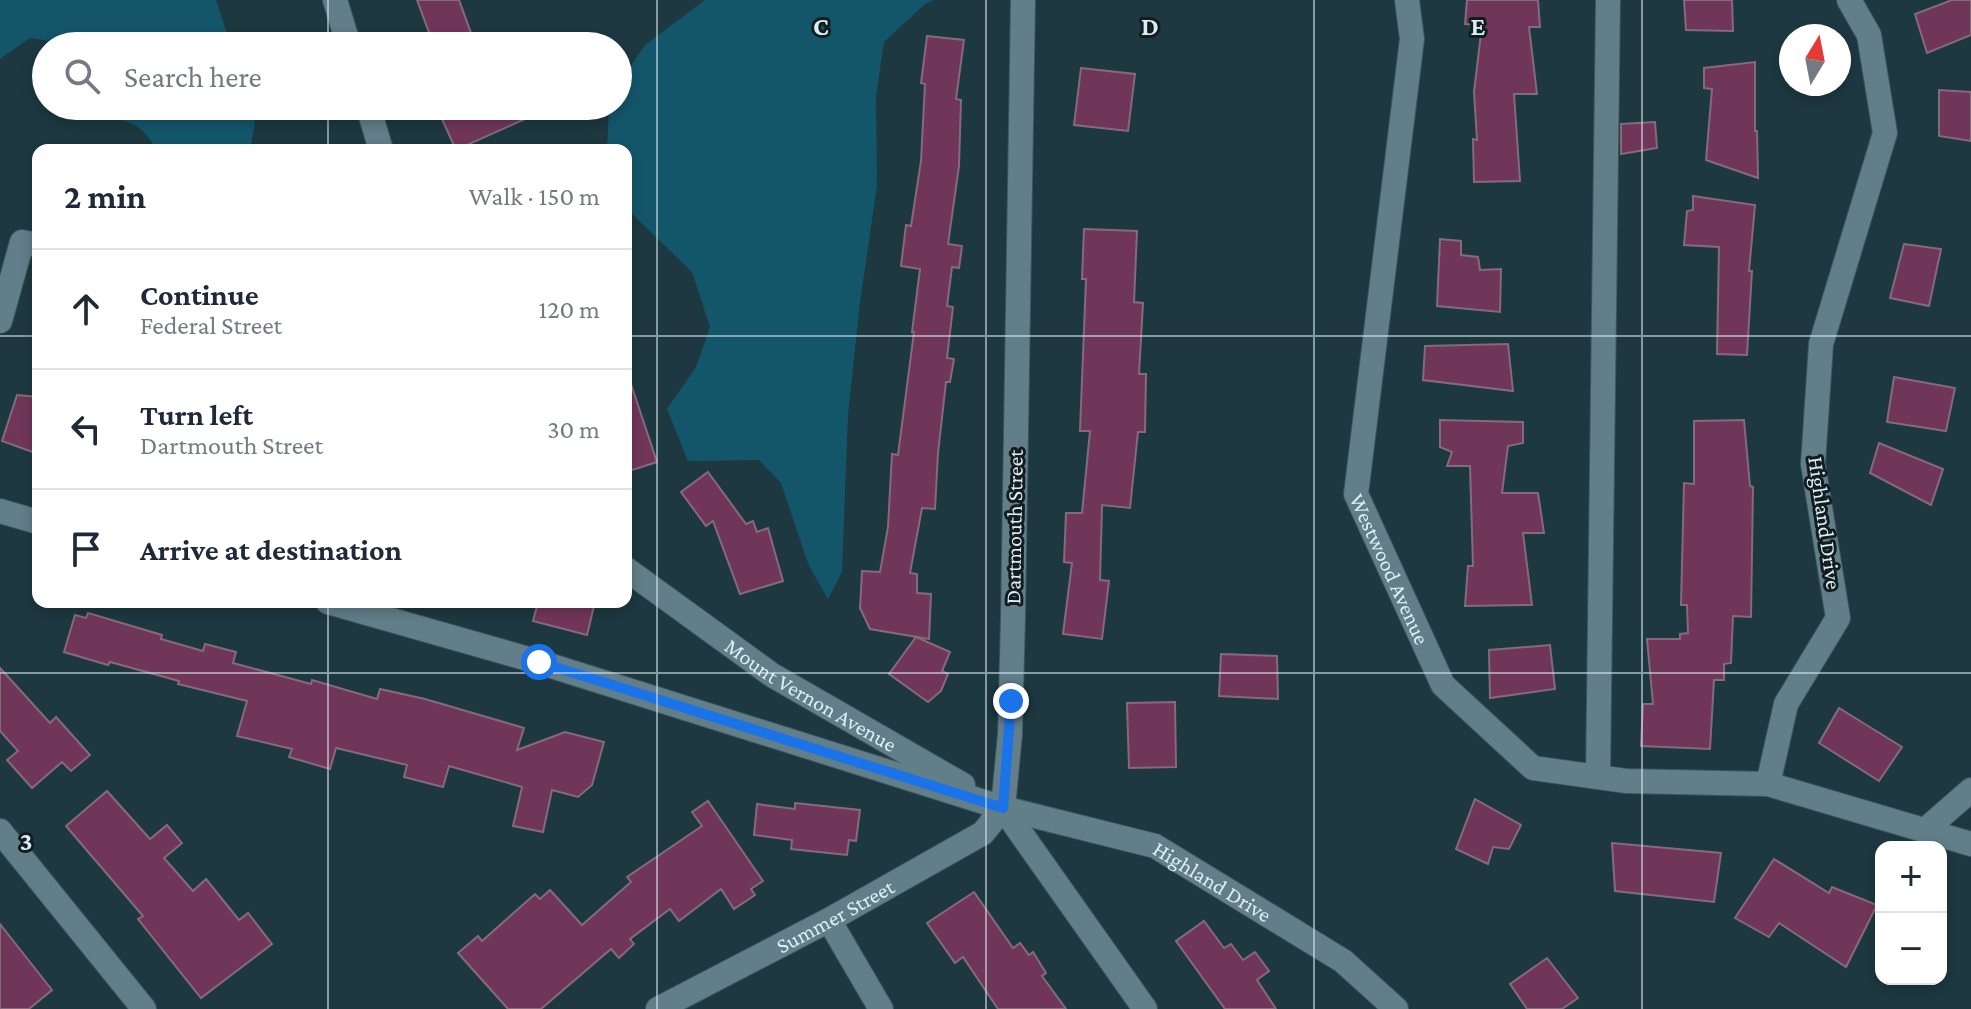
<!DOCTYPE html>
<meta charset="utf-8">
<style>
:root{--surface:#fff;--page:#f2f2f3;--text:#1f2937;--muted:#747a83;--line:#e0e1e3}
body{margin:0;font-family:"Crimson Pro",serif;background:var(--page);color:var(--text)}
.controls{position:absolute;right:24px;bottom:24px;display:grid;overflow:hidden;border-radius:16px;box-shadow:0 4px 12px #0003}
.controls button{width:72px;height:72px;display:grid;place-items:center;padding:0;border:0;border-bottom:2px solid var(--line);background:var(--surface);color:var(--text);font:40px sans-serif}
.compass{position:absolute;left:1779px;top:24px;width:72px;height:72px;border-radius:50%;background:var(--surface);box-shadow:0 4px 12px #0003;rotate:10deg}
.stop{position:absolute;width:24px;height:24px;margin:-18px;border:6px solid #1a73e8;border-radius:50%;background:#fff}
.stop.end{background:#1a73e8;border-color:#fff;box-shadow:0 2px 8px #0008}
.list{margin:0;padding:0;list-style:none}
h2{display:flex;justify-content:space-between;align-items:center;height:104px;margin:0;padding:0 32px;font-size:34px}
h2 small{font-size:26px;font-weight:400;color:var(--muted)}
.list li{display:grid;grid-template-columns:52px 1fr auto;gap:24px;align-items:center;box-sizing:border-box;height:120px;padding:0 32px;border-top:2px solid var(--line)}
.list b{display:block;font-size:30px;white-space:nowrap}
.list p{margin:0;font-size:26px;white-space:nowrap;color:var(--muted)}
.list em{font-size:26px;font-style:normal;color:var(--muted)}
.icon{flex:none;width:44px;height:44px;fill:none;stroke:currentColor;stroke-width:2;stroke-linecap:round;stroke-linejoin:round}
.map{position:relative;flex:none;width:1971px;height:1009px;overflow:hidden}
.search{position:absolute;background:var(--surface);box-shadow:0 4px 12px #0003;left:32px;top:32px;width:600px;height:88px;display:flex;align-items:center;gap:20px;box-sizing:border-box;padding:0 28px;border-radius:44px;color:var(--muted);font-size:30px}
.panel{position:absolute;background:var(--surface);box-shadow:0 4px 12px #0003;left:32px;top:144px;width:600px;height:464px;border-radius:16px}
.map>svg:first-child{display:block}
</style>
<div class="map">
<svg width="1971" height="1009" viewBox="0 0 1971 1009">
<rect width="100%" height="100%" fill="#1d3841"/>
<g fill="#135669">
<path d="M0,0H216L231,46H59L50,41L30,38L0,59Z"/>
<path d="M705,0H934L925,4L884,42L876,96L877,186L860,302L848,415L842,572L828,599L809,566L781,483L759,460L688,461L667,409L696,367L710,327L692,272L630,212L626,203V150H607L609,106H618V85L645,45Z"/>
<path d="M93,106H250L255,122L250,150H157C133,109 119,129 93,106Z"/>
</g>
<g fill="#70365a" stroke="#846b79" stroke-width="2">
<path d="M417,0H459L471,33L434,46Z"/>
<path d="M1467,0H1538L1540,27H1529L1537,94H1514L1520,181L1474,182L1473,139L1477,140L1474,92L1482,25L1465,24Z"/>
<path d="M1684,0H1732L1733,31L1686,30Z"/>
<path d="M1952,0H1971V35L1927,53L1915,14Z"/>
<path d="M927,36L964,40L956,99L961,100L959,166L948,244L962,246L959,268L952,267L947,306L953,307L947,358L954,359L950,382H946L938,453L935,509L922,508L910,573L917,574V593L931,594L929,639L870,629L860,608L862,571L880,572L888,527L892,454L898,455L914,332H912L920,269L901,266L906,225L911,226L921,161L925,84L921,83Z"/>
<path d="M1755,62V131H1757L1758,178L1706,160L1712,89L1704,88V68Z"/>
<path d="M1081,68L1135,74L1128,131L1074,125Z"/>
<path d="M1939,90L1971,92V141L1939,136Z"/>
<path d="M436,106H554L456,150Z"/>
<path d="M1655,122L1657,148L1621,154V124Z"/>
<path d="M1693,196L1755,205L1749,271H1752L1747,355L1717,354L1719,247L1684,245L1687,211L1693,210Z"/>
<path d="M1084,229L1137,231L1134,302L1143,303L1139,374H1146L1145,432H1138L1130,508L1102,505L1100,580L1109,581L1102,639L1063,634L1072,563L1064,562L1066,513H1082L1090,431H1080L1086,279H1082Z"/>
<path d="M1440,239L1461,241V255L1478,257L1480,270L1501,269L1500,312L1437,306Z"/>
<path d="M1904,244L1941,249L1929,306L1890,298Z"/>
<path d="M1508,344L1513,391L1423,380L1425,346Z"/>
<path d="M1894,377L1955,388L1946,431L1887,422Z"/>
<path d="M630,381L657,462L626,472V382Z"/>
<path d="M17,395L38,397V454L2,441Z"/>
<path d="M1440,420L1523,422V443L1508,446L1502,493H1538L1544,533H1523L1532,605L1465,606L1468,566H1473L1470,466H1447L1452,452L1440,447Z"/>
<path d="M1744,420L1750,486L1753,487L1751,617L1733,616L1731,663L1724,664V680H1714L1710,749L1641,746L1643,704H1653L1647,639H1680V634L1688,633L1687,605H1681L1684,483L1694,484V421Z"/>
<path d="M1879,443L1943,469L1931,505L1870,473Z"/>
<path d="M708,472L746,524L753,521L757,532L768,528L783,581L740,594L713,521L706,526L681,492Z"/>
<path d="M538,602H595L587,635L533,621Z"/>
<path d="M88,613L162,635L161,639L203,651L205,644L236,652L233,663L311,684L312,680L377,699L380,689L425,699L524,728L517,750L565,732L604,742L592,785L578,797L552,790L543,832L513,826L522,787L449,766L443,787L404,777L407,765L336,748L330,769L289,757L292,749L237,736L247,701L178,684L179,681L110,662L108,665L64,652L75,615L86,618Z"/>
<path d="M916,637L950,652L942,671L948,674L941,691L928,702L889,674Z"/>
<path d="M1550,645L1555,689L1490,698L1489,650Z"/>
<path d="M1221,654L1277,656L1278,699L1219,696Z"/>
<path d="M0,668L50,723L56,717L90,755L71,771L62,762L32,788L7,760L18,751L0,731Z"/>
<path d="M1175,702L1176,767L1129,768L1127,703Z"/>
<path d="M1839,708L1902,747L1879,781L1819,743Z"/>
<path d="M107,791L150,839L167,825L182,843L164,858L193,891L206,879L239,920L248,913L272,944L201,998L138,919L143,916L66,826Z"/>
<path d="M1475,799L1521,825L1509,849L1493,847L1488,864L1456,849Z"/>
<path d="M708,801L763,881L751,889L755,895L734,909L721,889L679,921L670,909L630,939L634,944L619,958L611,949L541,1009H508L458,953L478,936L482,941L535,894L540,899L550,890L582,925L631,882L627,877L702,826L692,812Z"/>
<path d="M795,803L860,810L856,841L849,840L847,855L791,849L792,840L754,835L757,804L795,809Z"/>
<path d="M1612,843L1721,853L1714,902L1615,891Z"/>
<path d="M1774,859L1829,893L1832,887L1877,905L1846,967L1779,923L1769,937L1735,918Z"/>
<path d="M974,892L1013,948L1020,943L1029,955L1033,952L1046,973L1042,976L1066,1009H998L963,957L955,963L927,923Z"/>
<path d="M1204,921L1224,948L1231,944L1243,960L1255,952L1269,971L1257,980L1276,1009H1225L1176,941Z"/>
<path d="M0,924L52,990L29,1009H0Z"/>
<path d="M1547,958L1578,998L1562,1009H1527L1510,984Z"/>
</g>
<g fill="none" stroke-linecap="round" stroke-linejoin="round">
<g stroke="#3d555d" stroke-width="26">
<g id="minor">
<path d="M335,0L349,46"/>
<path d="M1023,0L1013,617L1010,734L1003,808L1145,1009"/>
<path id="s1" d="M1407,0L1412,39L1356,494L1443,685L1533,768L1626,781L1768,784L1971,844"/>
<path d="M368,106L381,150"/>
<path d="M0,321L22,242L38,245"/>
<path d="M0,511L38,522"/>
<path id="s2" d="M626,569L772,675L963,785"/>
<path id="s3" d="M328,602L539,662L1003,808L1155,846L1343,961L1396,1009"/>
<path d="M1598,777L1608,0"/>
<path d="M1768,784L1786,704L1838,618L1813,464L1821,344L1885,133L1869,35L1849,0"/>
<path d="M0,831L144,1009"/>
<path d="M1924,831L1971,790"/>
<path d="M829,920L881,1009"/>
<path id="s4" d="M658,1009L829,920L983,833L1003,808"/>
</g>
</g>
<use href="#minor" stroke="#617e89" stroke-width="24"/>
</g>
<g fill="none" stroke-linecap="round" stroke-linejoin="round">
<path stroke="#1a73e8" stroke-width="10" d="M539,662L1003,808L1011,701"/>
</g>
<path fill="none" stroke="#deedf3" stroke-width="2" stroke-opacity="0.55" d="M328,0V46M657,0V1009M986,0V1009M1314,0V1009M1642,0V1009M328,106V150M0,336H38M626,336H1971M328,602V1009M0,673H1971"/>
<g text-anchor="middle" dominant-baseline="central" stroke-width="6" stroke-linejoin="round" paint-order="stroke">
<g font-size="22" fill="#deedf3" stroke="#121d22">
<text transform="translate(1825 523) rotate(82)">Highland Drive</text>
<text transform="translate(1014 527) rotate(-89)">Dartmouth Street</text>
<text stroke="none"><textPath href="#s1" startOffset="580">Westwood Avenue</textPath></text>
<text stroke="none"><textPath href="#s2" startOffset="224">Mount Vernon Avenue</textPath></text>
<text stroke="none"><textPath href="#s3" startOffset="930">Highland Drive</textPath></text>
<text stroke="none"><textPath href="#s4" startOffset="200">Summer Street</textPath></text>
</g>
</g>
<g font-size="26" text-anchor="middle" font-weight="bold" fill="#deedf3" stroke="#121d22" stroke-width="6" stroke-linejoin="round" paint-order="stroke">
<text x="821" y="35">C</text>
<text x="1150" y="35">D</text>
<text x="1478" y="35">E</text>
<text x="26" y="850">3</text>
</g>
</svg>
<div class="controls">
<button>+</button>
<button>−</button>
</div>
<svg class="compass" viewBox="-18 -18 36 36"><path d="M0-13l5 13h-10z" fill="#e53935"/><path d="M0 13l5-13h-10z" fill="#747a83"/></svg>
<div class="stop" style="left:539px;top:662px"></div>
<div class="stop end" style="left:1011px;top:701px"></div>
<div class="search"><svg class="icon" aria-label="search" viewBox="0 0 24 24"><circle cx="10" cy="10" r="6"/><path d="M15 15l6 6"/></svg>Search here</div>
<section class="panel">
<h2>2 min<small>Walk · 150 m</small></h2>
<ul class="list">
<li><svg class="icon" aria-label="ahead" viewBox="0 0 24 24"><path d="M12 20V5M6 11l6-6 6 6"/></svg><div><b>Continue</b><p>Federal Street</p></div><em>120 m</em></li>
<li><svg class="icon" aria-label="left" viewBox="0 0 24 24"><path d="M17 20v-9H6M10 6l-5 5 5 5"/></svg><div><b>Turn left</b><p>Dartmouth Street</p></div><em>30 m</em></li>
<li><svg class="icon" aria-label="arrive" viewBox="0 0 24 24"><path d="M6 21V4h12l-3 4 3 4H6"/></svg><div><b>Arrive at destination</b></div></li>
</ul>
</section>
</div>
